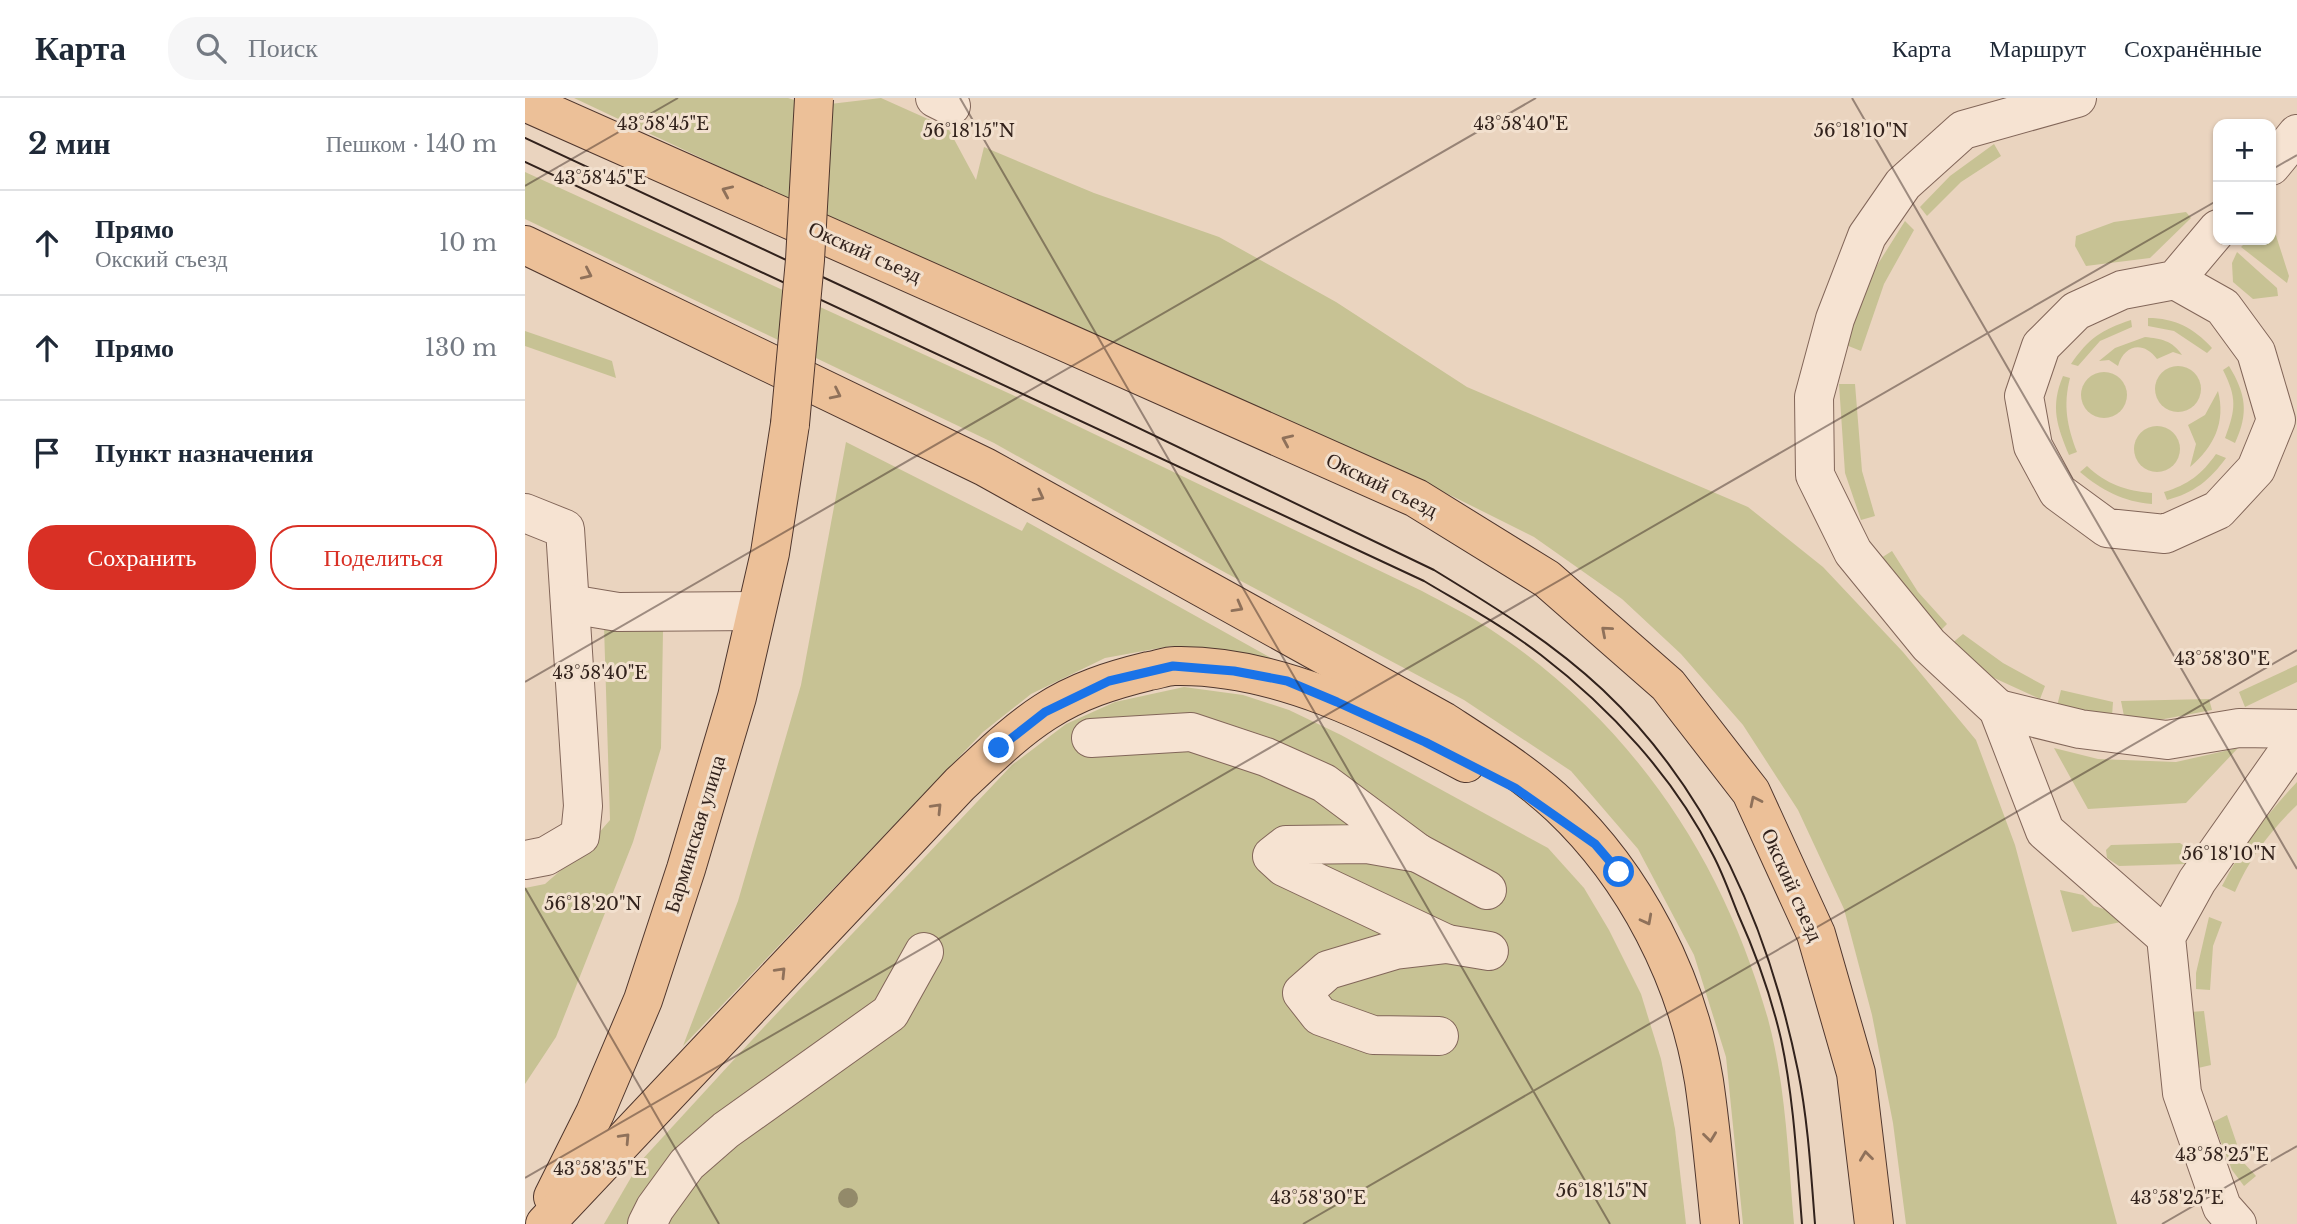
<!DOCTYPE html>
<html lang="ru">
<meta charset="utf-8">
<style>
:root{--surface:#fff;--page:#f6f6f7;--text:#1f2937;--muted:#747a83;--line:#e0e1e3;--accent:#d93025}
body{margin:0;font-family:"Libre Baskerville",serif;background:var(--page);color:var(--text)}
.controls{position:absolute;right:21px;top:21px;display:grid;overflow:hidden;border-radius:14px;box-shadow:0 2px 5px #0004}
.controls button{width:63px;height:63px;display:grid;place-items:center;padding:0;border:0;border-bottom:2px solid var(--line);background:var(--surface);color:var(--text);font:35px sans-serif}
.stop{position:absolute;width:21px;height:21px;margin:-16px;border:5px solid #1a73e8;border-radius:50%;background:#fff}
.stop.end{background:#1a73e8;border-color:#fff;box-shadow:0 2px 7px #0008}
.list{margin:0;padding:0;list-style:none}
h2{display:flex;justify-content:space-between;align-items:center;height:91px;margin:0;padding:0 28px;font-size:30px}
h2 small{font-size:23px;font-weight:400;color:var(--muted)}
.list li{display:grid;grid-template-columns:46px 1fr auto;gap:21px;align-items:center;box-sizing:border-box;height:105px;padding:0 28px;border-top:2px solid var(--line)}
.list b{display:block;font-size:26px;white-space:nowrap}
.list p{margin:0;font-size:23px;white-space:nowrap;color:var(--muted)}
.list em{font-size:23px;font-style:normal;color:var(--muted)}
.actions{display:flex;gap:14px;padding:21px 28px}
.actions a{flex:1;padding:16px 0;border:2px solid var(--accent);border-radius:28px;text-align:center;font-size:24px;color:var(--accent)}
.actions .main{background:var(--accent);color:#fff}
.icon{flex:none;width:38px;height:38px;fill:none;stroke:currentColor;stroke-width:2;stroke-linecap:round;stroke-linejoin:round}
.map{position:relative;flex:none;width:1772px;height:1126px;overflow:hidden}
header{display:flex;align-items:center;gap:42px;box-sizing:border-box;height:98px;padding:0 35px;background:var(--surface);border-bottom:2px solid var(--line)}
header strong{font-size:33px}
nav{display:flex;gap:38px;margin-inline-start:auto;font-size:24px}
.search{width:490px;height:63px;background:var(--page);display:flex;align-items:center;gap:18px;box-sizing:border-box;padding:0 24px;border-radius:28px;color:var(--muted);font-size:26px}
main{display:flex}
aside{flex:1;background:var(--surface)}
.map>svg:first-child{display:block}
</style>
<header>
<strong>Карта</strong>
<div class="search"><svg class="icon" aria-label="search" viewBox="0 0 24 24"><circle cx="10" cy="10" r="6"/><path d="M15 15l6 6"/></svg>Поиск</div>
<nav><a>Карта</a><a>Маршрут</a><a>Сохранённые</a></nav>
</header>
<main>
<aside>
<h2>2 мин<small>Пешком · 140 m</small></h2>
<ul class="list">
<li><svg class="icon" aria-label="ahead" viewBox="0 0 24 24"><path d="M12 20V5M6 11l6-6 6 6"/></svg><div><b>Прямо</b><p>Окский съезд</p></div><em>10 m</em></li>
<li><svg class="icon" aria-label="ahead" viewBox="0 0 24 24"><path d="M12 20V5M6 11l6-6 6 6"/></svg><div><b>Прямо</b></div><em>130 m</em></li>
<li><svg class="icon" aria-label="arrive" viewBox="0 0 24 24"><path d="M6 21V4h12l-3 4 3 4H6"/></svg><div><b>Пункт назначения</b></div></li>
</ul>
<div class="actions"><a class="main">Сохранить</a><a>Поделиться</a></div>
</aside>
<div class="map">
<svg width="1772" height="1126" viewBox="0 0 1772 1126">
<rect width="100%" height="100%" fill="#ead4bf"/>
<g fill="#c7c294">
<path d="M49,0H263L288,8L356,0L423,30L451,82L459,49L569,95L694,139L811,204L942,289L1223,409L1298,469L1378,554L1451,642L1490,747L1592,1126H1381L1368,1025L1347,917L1319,811L1273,712L1218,627L1156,556L1097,501L1009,439L929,399L619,258L346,140Z"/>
<path d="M1469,46L1476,58L1436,84L1402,118L1395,109L1425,78Z"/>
<path d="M0,74L494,300L897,493C919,505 942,516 962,529C1105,622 1197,758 1243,921C1261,988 1263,1058 1269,1126H1218L1201,959L1169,857L1113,751L1046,673L939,602L701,475L469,345L0,121Z"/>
<path d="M1661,114L1666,120L1625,160L1561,168L1550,148L1551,138L1589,124Z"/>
<path d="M1746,122L1764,178L1762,185L1716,149L1723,142H1746Z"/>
<path d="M1380,123L1389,132L1359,186L1336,253L1321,247L1346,177Z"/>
<path d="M1712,154L1752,190L1753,198L1728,201L1708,184L1707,165Z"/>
<path d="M1623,220C1650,220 1669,230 1687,250L1682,255L1649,233L1623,228Z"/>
<path d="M1606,222L1607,229L1575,243L1553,268L1546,266C1564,240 1576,232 1606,222Z"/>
<path d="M0,233L87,263L91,280L0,248Z"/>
<path d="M1620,239C1636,241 1647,242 1657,257L1648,254L1632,261C1618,242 1599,247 1593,268L1584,262L1574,263L1590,250Z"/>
<circle cx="1653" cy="291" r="23"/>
<path d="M1704,268C1721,296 1724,315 1710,345L1700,340C1711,311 1712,300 1698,272Z"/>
<circle cx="1579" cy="297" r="23"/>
<path d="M1538,278L1545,280C1538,307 1542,328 1552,354L1544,357C1532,328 1525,309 1538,278Z"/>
<path d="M1330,286L1337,373L1350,418L1336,422L1320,375L1314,286Z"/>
<path d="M1693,293C1701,324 1689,349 1665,369L1671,346L1663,327L1680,317Z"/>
<circle cx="1632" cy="351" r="23"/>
<path d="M321,344L497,433L502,424L757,566L698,553L646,548L580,560L506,596L458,634L158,948L213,803L276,587Z"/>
<path d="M1691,356L1701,360C1685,382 1669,395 1642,402L1639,394C1663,387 1677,376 1691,356Z"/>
<path d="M1562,368C1581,386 1601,393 1627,395V406C1599,404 1576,392 1555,374Z"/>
<path d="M1367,453L1393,494L1422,526L1412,536L1353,462Z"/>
<path d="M79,528L138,533L136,650L108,744L31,939L0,986V790L20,786L59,752L85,722Z"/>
<path d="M1438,536L1478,565L1520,588L1515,601L1467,579L1425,547Z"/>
<path d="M1772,567V584L1720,609L1714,594Z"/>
<path d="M659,589L718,597L764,612L816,637L1023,750L1059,790L1084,832L1116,896L1136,961L1150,1031L1161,1126H79L115,1064L238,930L487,667L541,626L590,604Z"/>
<path d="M1536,592L1588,604L1587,618L1532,608Z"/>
<path d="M1684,601L1687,612L1634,622L1599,618L1596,603Z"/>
<path d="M1529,650L1573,661L1651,664L1713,650L1661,705L1563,711Z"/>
<path d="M1772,684V707C1746,732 1724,761 1710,794L1697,788C1717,749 1742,716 1772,684Z"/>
<path d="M1655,745L1663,751L1666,757L1661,766L1594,768L1582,760L1581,752L1586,747Z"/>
<path d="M1535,792L1558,797L1569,808L1592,815L1596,824L1547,834Z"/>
<path d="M1684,819L1697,824L1688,848L1685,892L1671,891V875Z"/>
<path d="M1679,913L1686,967L1673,970L1665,914Z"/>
<path d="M1702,1017L1718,1064L1731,1078L1719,1088L1707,1072L1688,1024Z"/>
</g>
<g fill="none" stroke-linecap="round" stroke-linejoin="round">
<g stroke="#826659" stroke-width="40">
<g id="minor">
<path d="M410,0L426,8"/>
<path d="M1552,0L1438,32L1378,86L1342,138L1310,221L1289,299L1290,377L1328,454L1404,547L1473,611L1520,733L1641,839"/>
<path d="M1746,68L1772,36"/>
<path d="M1650,182L1698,209L1731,254L1751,322L1731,371L1693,412L1640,436L1582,430L1533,394L1508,348L1499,298L1516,248L1551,213L1597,192L1650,182L1693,131"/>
<path d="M0,415L40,431L58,708L55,738L21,758L0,762"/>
<path d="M45,506L93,514L231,513"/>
<path d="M1473,611L1555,631L1642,642L1714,630L1772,631"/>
<path d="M566,640L666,634L741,659L799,685L893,755L842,746L761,747L747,758L759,769L922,846L870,852L803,872L777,895L795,918L848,937L914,938"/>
<path d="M893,755L962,792"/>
<path d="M922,846L964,853"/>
<path d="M122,1126L130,1110L162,1066L201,1032L365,915L399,854"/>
<path d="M1712,1126L1697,1109L1657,995L1641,839L1672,783L1760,658L1772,647"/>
</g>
</g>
<g stroke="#4f362d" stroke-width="40">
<g id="major">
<path d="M0,4L891,400L1022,481L1143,587L1226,694L1291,836L1331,975L1349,1126"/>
<path d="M0,147L460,369L918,623C958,649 1000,675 1035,708C1110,779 1162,880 1179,983C1186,1030 1190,1078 1195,1126"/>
<path d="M28,1099L70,1015L118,902L161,771L212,599L245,455L265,326"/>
<path d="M20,1126L435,686C462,661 489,634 520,614C552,593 587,582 624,573C632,572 641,568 650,568C752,566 852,618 941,665"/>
</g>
</g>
<use href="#minor" stroke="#f6e3d2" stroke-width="38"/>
<use href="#major" stroke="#ecc098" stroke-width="38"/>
<g stroke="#32221c" stroke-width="2">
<path d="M0,40L349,203L909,472C968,508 1027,544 1078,592C1185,693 1244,831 1273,973C1283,1023 1286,1075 1290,1126"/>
<path d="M0,64L899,483C939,507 980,529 1016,557C1085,610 1149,679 1188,757C1198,776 1205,796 1213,816C1231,856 1246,898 1256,941C1269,1002 1272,1065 1277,1126"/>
</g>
<g stroke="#4f362d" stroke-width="40" stroke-linecap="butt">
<path id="major-bridge" d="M265,326L280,162L289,1"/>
</g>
<use href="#major-bridge" stroke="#ecc098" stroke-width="38"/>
</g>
<circle fill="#938a6a" cx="323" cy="1100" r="10"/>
<defs><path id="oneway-chevron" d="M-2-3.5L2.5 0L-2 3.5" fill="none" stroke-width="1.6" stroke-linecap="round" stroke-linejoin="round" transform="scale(1.75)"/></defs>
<g stroke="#8f715a">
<use href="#oneway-chevron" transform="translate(202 93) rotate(-156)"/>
<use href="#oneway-chevron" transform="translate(62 176) rotate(25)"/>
<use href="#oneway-chevron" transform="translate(311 296) rotate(26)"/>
<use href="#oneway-chevron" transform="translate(762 342) rotate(-156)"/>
<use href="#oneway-chevron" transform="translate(514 398) rotate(28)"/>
<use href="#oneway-chevron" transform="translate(713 509) rotate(29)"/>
<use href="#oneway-chevron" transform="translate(1081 533) rotate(-139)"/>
<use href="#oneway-chevron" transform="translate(1230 703) rotate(-116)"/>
<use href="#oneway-chevron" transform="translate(412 710) rotate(-46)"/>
<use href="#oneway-chevron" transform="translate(1122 822) rotate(62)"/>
<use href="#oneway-chevron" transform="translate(256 874) rotate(-46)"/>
<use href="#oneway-chevron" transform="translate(1185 1039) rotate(83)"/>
<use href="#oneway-chevron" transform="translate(100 1040) rotate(-47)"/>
<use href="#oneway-chevron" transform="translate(1341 1058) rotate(-97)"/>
</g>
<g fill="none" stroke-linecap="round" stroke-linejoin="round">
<path stroke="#1a73e8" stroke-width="9" d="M474,650L520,614L584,583L648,568L709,573L762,583L812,604L900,644L990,690L1070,746L1094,774"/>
</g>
<path fill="none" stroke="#32221c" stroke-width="2" stroke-opacity="0.45" d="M435,0L1085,1126M1327,0L1772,771M1746,72L1772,57M0,88L153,0M0,584L1011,0M0,790L194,1126M0,1080L1693,102M778,1126L1772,552M1637,1126L1772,1048"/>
<g text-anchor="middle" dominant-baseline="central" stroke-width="6" stroke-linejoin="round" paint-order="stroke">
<g font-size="21" fill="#32221c" stroke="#f2e0ce">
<text transform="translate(340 154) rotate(24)">Окский съезд</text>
<text transform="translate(857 387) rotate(26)">Окский съезд</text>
<text transform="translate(170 736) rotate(-73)">Барминская улица</text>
<text transform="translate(1267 787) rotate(66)">Окский съезд</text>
</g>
</g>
<g font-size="18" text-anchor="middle" fill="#32221c" stroke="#f2e0ce" stroke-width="6" stroke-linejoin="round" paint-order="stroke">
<text x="138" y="32">43°58'45"E</text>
<text x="996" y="32">43°58'40"E</text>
<text x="1336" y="39">56°18'10"N</text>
<text x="444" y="39">56°18'15"N</text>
<text x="75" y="86">43°58'45"E</text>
<text x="1697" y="567">43°58'30"E</text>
<text x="75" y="581">43°58'40"E</text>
<text x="1704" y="762">56°18'10"N</text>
<text x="68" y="812">56°18'20"N</text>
<text x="1697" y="1063">43°58'25"E</text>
<text x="75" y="1077">43°58'35"E</text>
<text x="1077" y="1099">56°18'15"N</text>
<text x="793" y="1106">43°58'30"E</text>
<text x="1652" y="1106">43°58'25"E</text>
</g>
</svg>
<div class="controls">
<button>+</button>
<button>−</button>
</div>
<div class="stop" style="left:1094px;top:774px"></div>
<div class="stop end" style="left:474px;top:650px"></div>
</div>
</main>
